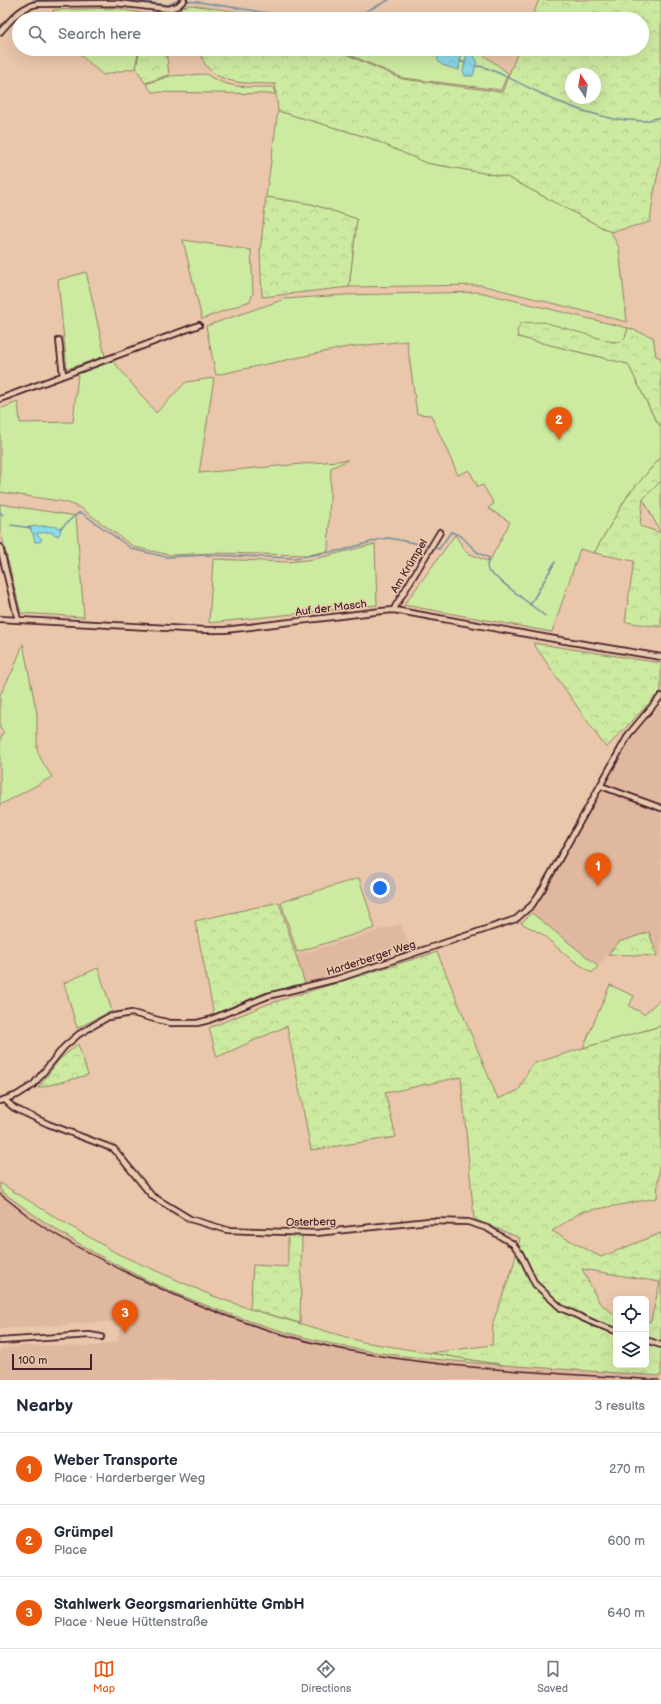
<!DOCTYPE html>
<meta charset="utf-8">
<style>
:root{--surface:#fff;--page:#f2f2f3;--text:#1f2937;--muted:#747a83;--line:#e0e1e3;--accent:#ea580c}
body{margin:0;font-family:"Balsamiq Sans",sans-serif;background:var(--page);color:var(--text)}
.controls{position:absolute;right:12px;bottom:12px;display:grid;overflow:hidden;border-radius:6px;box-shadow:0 4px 16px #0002}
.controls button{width:36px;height:36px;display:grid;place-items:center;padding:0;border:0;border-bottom:1px solid var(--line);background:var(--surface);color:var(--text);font:20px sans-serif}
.compass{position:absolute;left:565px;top:68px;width:36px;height:36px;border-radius:50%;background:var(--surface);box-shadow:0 4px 16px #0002;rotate:348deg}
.scale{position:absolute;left:12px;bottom:10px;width:80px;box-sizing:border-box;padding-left:4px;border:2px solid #4a1f2b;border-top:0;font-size:11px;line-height:14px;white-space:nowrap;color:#4a1f2b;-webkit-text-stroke:3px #e7cbae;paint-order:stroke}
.you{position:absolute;left:380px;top:888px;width:14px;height:14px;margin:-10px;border:3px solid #fff;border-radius:50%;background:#1a73e8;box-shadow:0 0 0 6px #1a73e833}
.badge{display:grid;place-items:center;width:26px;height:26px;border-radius:50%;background:var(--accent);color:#fff;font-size:13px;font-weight:700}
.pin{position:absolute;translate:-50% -33px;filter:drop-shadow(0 1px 2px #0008)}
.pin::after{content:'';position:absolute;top:21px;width:14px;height:12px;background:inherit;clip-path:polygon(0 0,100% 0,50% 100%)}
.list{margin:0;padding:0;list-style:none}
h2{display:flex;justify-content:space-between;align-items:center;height:52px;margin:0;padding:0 16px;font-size:17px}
h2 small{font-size:13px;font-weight:400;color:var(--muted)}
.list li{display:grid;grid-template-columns:26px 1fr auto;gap:12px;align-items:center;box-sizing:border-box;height:72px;padding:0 16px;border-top:1px solid var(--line)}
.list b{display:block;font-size:15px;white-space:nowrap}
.list p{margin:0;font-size:13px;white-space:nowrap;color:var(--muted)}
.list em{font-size:13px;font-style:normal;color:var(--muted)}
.icon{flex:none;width:22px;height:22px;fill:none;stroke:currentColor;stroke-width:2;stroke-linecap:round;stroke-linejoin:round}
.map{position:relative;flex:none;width:661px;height:1380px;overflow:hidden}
.search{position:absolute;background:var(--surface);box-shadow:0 4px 16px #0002;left:12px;right:12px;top:12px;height:44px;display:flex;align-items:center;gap:10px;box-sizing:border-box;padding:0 14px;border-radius:22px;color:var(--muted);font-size:15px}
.sheet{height:268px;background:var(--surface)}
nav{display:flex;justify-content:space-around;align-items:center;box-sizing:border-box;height:56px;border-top:1px solid var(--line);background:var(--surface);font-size:11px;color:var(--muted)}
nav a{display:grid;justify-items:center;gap:2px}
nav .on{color:var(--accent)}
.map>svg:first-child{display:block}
</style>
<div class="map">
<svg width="661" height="1380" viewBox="0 0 661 1380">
<defs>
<pattern id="forest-crowns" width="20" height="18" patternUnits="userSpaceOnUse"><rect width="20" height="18" fill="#cdeaa1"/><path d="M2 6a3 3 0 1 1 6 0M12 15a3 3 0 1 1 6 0" fill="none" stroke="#b2c88b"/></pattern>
<pattern id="water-waves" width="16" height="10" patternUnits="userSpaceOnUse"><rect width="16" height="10" fill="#8cdbea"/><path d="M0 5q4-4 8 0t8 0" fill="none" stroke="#7abcc9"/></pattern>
</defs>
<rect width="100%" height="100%" fill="#eac6aa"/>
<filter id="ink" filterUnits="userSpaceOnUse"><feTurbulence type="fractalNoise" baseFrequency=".025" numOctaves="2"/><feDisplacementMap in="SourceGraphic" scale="8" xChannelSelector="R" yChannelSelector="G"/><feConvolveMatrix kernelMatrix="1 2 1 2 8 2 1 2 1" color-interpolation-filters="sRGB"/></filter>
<g filter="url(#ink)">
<g fill="#e0b89f">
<path d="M661,705V955L657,956L648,932L619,942L598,966L532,913L635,732Z"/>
<path d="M400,924L410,946L331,975L304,983L297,955Z"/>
<path d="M0,1190L40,1219L78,1244L120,1266L175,1292L234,1315L297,1335L360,1349L417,1358L661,1376V1380H0V1349L22,1346H96L118,1341L119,1321L0,1329Z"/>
</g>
<g fill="#cdeaa1" stroke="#8c8466">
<path d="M115,8L146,14L145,19H55L53,10Z"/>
<path d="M61,49H139L135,68L103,75L77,52L61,51Z"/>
<path d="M336,49H476L508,73L501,90L403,78Z"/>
<path d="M206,74C228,89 247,87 273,87L275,94L152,92L146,84L170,76Z"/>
<path d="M278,111L370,138L426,163L507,177L611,232L619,248L627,322L481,285L349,287L357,219L311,204L266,197Z"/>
<path d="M183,240L251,250L253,293L250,301L202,319Z"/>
<path d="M86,272L105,356L67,369L58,280Z"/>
<path d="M479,292L628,328L625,338L620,342L518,337L628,364L654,417L661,427V457L628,495L594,553L580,549L552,632L404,605L455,535L466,552L489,562L510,522L488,508L494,504L483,485L478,487L469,470L458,475L431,415L417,414L407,341L347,347L216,375L206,326L285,299L344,295Z"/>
<path d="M113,361L156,413L186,382L214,378L199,473L348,460L331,468L328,551L308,555L213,553L170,555L134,547L81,508L66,502L0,492V409L18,402L20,423L73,422L78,374Z"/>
<path d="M661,481V533L643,499Z"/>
<path d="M0,504L76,516L84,617L21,613L0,529Z"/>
<path d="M375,544L377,605L209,623L213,559L288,562L315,559Z"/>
<path d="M23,644L37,714V750L42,761L52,777L0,805V739L4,732L0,729V695L13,670Z"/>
<path d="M359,878L375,928L297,952L281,902Z"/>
<path d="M532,913L598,966L592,973L567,956L542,934L521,923Z"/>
<path d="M98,968L112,1011L77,1028L64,983Z"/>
<path d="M610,985L634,996L629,1006L644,1014L661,999V1026L583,1048Z"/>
<path d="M0,1183L60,1220L118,1254L213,1296L250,1309L363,1342L503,1365C456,1361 409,1358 362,1350C267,1333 160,1293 78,1243C51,1227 25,1209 0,1190Z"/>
</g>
<g fill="url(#forest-crowns)" stroke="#8c8466" fill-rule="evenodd">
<path d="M539,0H661V159L654,192L650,222L611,232L507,177L426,163L370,138L278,111L275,84C252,83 219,86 205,64C202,59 201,54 199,49H334L402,79L502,92L519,49H642V19H531ZM571,74H595V98H571Z"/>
<path d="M191,5L286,19H147V15Z"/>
<path d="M140,49H166L169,75L145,83L136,68Z"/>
<path d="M266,197L311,204L357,219L349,287L262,297L260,253Z"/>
<path d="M544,322L612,342H621L625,338L628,328L653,337L656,356L661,358V427L654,417L628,364L518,337L517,331L521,323Z"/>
<path d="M661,457V481L643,499L640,526L661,533V627L625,622L634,561L594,553L628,495Z"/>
<path d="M533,643L661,663V691L606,748Z"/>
<path d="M279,902L305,984L264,993L214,1014L195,921Z"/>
<path d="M649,932L657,956L608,954L619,942Z"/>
<path d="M437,952L498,1099L519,1090L532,1064L583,1048L661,1026V1166L659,1167L657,1198L581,1212L552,1231L601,1257L661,1233V1376L503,1365L430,1353L492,1345L493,1322L513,1267L520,1238L474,1219L461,1077L385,1093L396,1137L311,1150L287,1026L217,1057L209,1028L268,1004ZM582,1269L660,1282L651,1321L646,1322V1365H616V1316L599,1302Z"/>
<path d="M78,1044L88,1075L38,1088L59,1060Z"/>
<path d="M288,1235H302L300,1323L250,1309L253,1265L288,1267Z"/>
</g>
<g fill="url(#water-waves)" stroke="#72909e">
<path d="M445,49L461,52L459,70L442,65L438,61C437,54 439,52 445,49Z"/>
<path d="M467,53L474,56L477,61L473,76H465L463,71Z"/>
<path d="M40,526C46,526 56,526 61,528L60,533L58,536L50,532L38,533L37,535L42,539L40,542H35L33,534L29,527Z"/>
</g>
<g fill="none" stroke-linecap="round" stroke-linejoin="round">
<g stroke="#72909e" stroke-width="1.5">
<path d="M33,0H65"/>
<path d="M130,0L169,5L178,0H181"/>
<path d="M185,1L199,2L306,19"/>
<path d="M350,19L389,0"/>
<path d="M406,49L437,56"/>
<path d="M460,61L465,63"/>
<path d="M476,66L484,67L501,74L554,100L583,111L614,119L645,121L661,117"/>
<path d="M0,512L3,515"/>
<path d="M11,525L31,528"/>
<path d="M60,529L78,513H82L132,549L166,557L206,555L295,558L343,550L381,539L389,538L430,546"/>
<path d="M433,547L439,549L451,532L461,536L477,552L489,558L487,565L488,571L545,616"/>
<path d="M530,605L555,562"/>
</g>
<g stroke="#4a1f2b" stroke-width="8">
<g id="minor">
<path d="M0,32C11,20 20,7 37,4L116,3L168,9L178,6L184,0"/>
<path d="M59,340L63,375"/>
<path d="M0,399L199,325"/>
<path d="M0,547L18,620"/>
<path d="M394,610L395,607L440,532"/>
<path d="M0,619L205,630H225L382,611L394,610L560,640L661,657"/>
<path d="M601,786L661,808"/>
<path d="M5,1100L14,1108L48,1124L114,1149L152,1196L190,1219L227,1230L316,1233L429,1221L468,1222L487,1228L513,1244L520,1253L535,1284L561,1308L596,1324L616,1331"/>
<path d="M0,1101L17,1095L33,1085L64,1047L79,1034L108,1017L132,1013L170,1023H197L209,1020L268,996L337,979L516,919L532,905L543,888L629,734L661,696"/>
<path d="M646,1340L661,1345"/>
<path d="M0,1341L89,1335L101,1337"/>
</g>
</g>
<use href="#minor" stroke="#e7cbae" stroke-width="4.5"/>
<path stroke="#4a1f2b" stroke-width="1.5" d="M0,1194C12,1203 24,1213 36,1222C69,1244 105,1262 140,1279C211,1313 285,1340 362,1353C460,1370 560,1373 659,1380"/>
</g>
</g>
<g text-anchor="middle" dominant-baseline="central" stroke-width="3" stroke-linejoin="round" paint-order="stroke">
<g font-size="11" fill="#4a1f2b" stroke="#e7cbae">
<text transform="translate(409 566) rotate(-59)">Am Krümpel</text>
<text transform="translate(331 608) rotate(-7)">Auf der Masch</text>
<text transform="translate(371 958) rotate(-18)">Harderberger Weg</text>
<text transform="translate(311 1222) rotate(-1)">Osterberg</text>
</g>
</g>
</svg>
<div class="controls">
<button><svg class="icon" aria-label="locate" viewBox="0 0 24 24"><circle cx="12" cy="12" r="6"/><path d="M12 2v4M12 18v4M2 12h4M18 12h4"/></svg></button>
<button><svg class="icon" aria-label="layers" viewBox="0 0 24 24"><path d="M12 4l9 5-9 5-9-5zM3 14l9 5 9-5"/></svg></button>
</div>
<svg class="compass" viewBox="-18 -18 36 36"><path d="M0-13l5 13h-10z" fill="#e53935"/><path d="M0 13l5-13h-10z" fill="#747a83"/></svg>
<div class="scale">100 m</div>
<div class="you"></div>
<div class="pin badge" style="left:598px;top:886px">1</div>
<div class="pin badge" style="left:559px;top:440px">2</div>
<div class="pin badge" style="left:125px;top:1333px">3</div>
<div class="search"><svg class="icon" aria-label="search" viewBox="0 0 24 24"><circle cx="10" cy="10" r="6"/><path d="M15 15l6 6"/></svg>Search here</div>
</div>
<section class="sheet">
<h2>Nearby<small>3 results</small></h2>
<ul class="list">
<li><span class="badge">1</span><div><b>Weber Transporte</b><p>Place · Harderberger Weg</p></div><em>270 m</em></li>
<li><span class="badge">2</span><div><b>Grümpel</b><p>Place</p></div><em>600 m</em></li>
<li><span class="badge">3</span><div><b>Stahlwerk Georgsmarienhütte GmbH</b><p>Place · Neue Hüttenstraße</p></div><em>640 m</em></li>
</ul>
</section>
<nav>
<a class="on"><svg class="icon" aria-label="map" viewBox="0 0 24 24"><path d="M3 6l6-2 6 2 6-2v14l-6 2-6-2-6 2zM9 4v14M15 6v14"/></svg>Map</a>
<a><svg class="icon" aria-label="directions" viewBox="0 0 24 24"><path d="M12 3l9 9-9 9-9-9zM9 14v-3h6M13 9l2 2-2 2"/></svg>Directions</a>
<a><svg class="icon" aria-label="saved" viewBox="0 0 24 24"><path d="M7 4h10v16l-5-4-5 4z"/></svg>Saved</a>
</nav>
